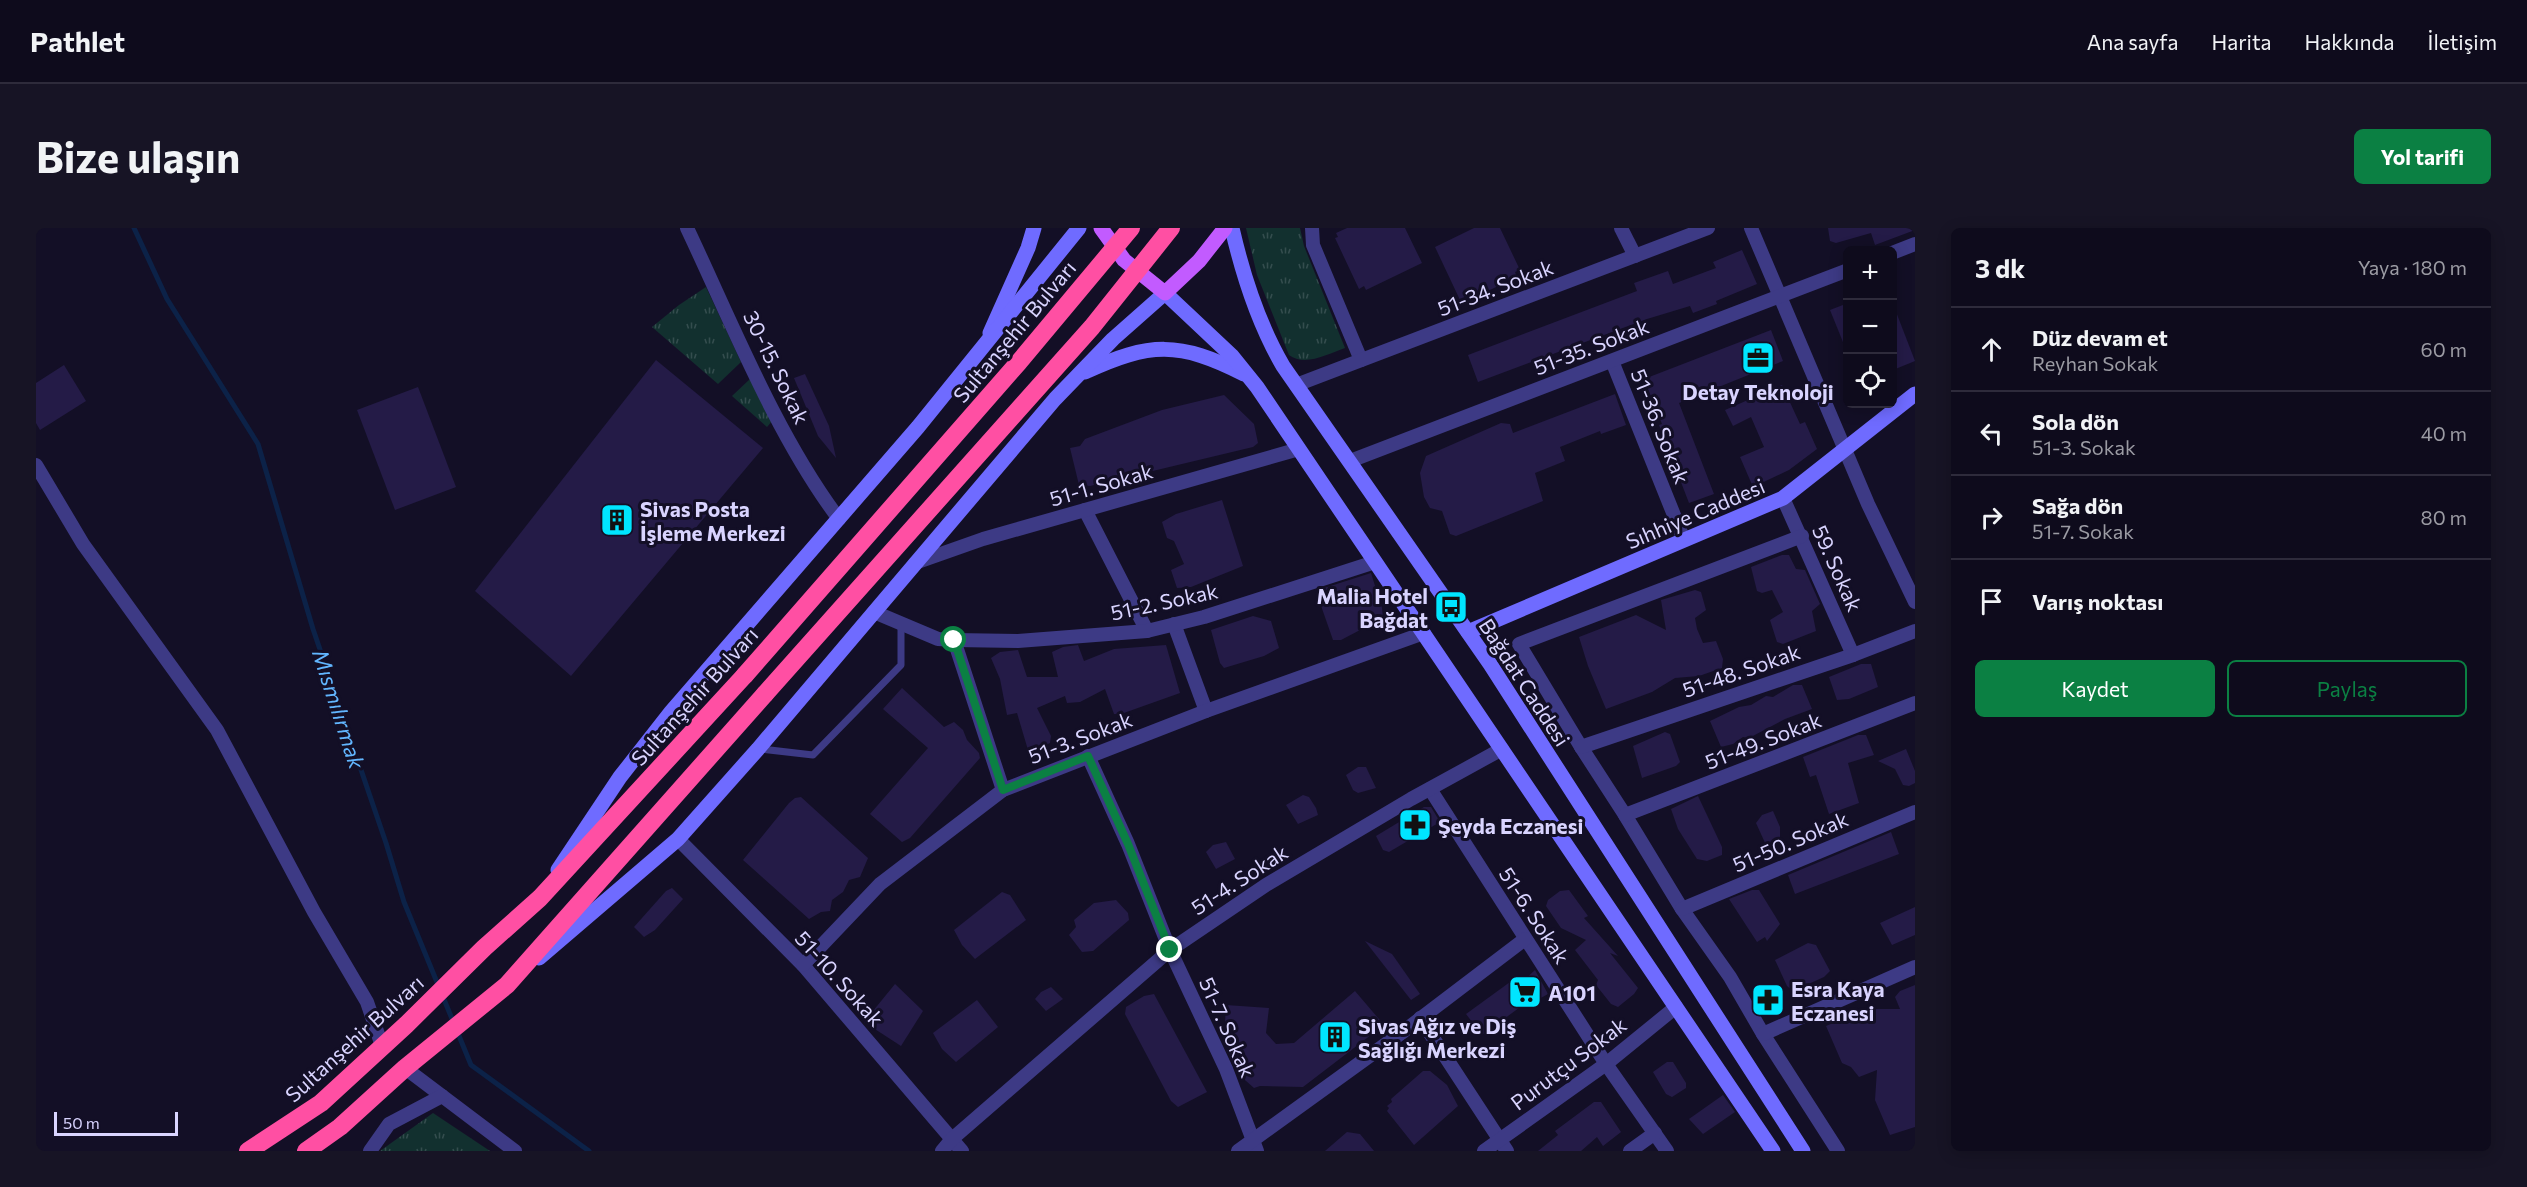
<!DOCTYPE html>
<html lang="tr">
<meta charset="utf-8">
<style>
:root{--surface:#0e0b1c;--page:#171425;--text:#f1f3f6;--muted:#9b9ba3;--line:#2e2b3b;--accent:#0b8043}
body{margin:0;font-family:Commissioner,sans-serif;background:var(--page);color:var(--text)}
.controls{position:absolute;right:18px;top:18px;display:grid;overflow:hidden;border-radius:9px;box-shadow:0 3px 15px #0003}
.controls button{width:54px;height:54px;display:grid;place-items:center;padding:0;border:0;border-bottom:2px solid var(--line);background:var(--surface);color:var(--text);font:30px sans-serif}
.scale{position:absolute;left:18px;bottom:15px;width:124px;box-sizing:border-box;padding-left:6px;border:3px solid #d9d4ff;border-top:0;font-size:16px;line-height:21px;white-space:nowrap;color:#d9d4ff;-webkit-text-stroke:4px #130f26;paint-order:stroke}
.stop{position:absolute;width:18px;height:18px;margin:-14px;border:4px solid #0b8043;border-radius:50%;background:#fff}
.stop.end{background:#0b8043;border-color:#fff;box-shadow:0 2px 6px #0008}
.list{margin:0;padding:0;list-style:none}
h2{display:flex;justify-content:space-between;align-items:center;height:78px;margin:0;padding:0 24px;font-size:26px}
h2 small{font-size:20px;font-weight:400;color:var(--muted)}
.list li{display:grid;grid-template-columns:39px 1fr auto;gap:18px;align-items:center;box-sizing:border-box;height:84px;padding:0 24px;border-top:2px solid var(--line)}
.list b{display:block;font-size:22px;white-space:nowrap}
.list p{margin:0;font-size:20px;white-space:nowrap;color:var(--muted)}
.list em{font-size:20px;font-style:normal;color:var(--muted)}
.actions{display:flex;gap:12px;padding:18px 24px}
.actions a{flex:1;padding:14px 0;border:2px solid var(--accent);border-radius:9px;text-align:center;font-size:21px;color:var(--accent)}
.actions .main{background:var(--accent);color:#fff}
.icon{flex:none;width:33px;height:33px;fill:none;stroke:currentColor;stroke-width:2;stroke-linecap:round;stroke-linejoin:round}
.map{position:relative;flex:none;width:1879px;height:923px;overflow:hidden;border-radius:9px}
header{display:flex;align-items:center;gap:36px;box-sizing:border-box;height:84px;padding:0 30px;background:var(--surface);border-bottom:2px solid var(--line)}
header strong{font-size:28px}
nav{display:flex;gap:33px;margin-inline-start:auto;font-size:21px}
.intro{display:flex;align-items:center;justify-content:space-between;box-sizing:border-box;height:144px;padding:0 36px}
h1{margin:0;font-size:42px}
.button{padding:15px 27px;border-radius:9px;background:var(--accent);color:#fff;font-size:21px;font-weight:700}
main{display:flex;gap:36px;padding:0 36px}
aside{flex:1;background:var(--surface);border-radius:9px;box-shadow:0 3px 15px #0003}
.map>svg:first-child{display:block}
</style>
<header>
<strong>Pathlet</strong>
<nav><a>Ana sayfa</a><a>Harita</a><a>Hakkında</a><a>İletişim</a></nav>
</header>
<div class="intro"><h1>Bize ulaşın</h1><a class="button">Yol tarifi</a></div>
<main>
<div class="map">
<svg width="1879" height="923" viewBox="0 0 1879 923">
<defs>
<pattern id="grass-tufts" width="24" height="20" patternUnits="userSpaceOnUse" patternTransform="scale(1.5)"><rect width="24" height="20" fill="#12302f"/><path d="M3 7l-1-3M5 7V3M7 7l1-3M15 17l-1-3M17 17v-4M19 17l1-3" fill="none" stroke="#344d4e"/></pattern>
</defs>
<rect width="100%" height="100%" fill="#130f26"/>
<g fill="url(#grass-tufts)">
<path d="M1210,0H1264L1268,18L1309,120C1291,126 1269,139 1253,127L1221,47Z"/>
<path d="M670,59L705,134L682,156L616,99L643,77Z"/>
<path d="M714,151L736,193L731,199L696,168Z"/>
<path d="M397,885L454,923H344Z"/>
</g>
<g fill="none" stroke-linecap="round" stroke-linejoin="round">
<path stroke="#0c2248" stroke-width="5" d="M98,0L131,71L222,216L277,401L350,615L368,674L435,837L553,923"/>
</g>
<g fill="#241b47">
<path d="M1311,0H1369L1386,35L1330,62L1328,58L1323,61L1299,10L1302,9L1300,5Z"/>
<path d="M1438,0H1464L1484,42L1479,44L1481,49L1431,73L1429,69L1424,72L1399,19Z"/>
<path d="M1792,0H1879V2L1839,17L1835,5L1800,15L1794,13Z"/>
<path d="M1706,22L1721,56L1680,73L1681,76L1657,85L1654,78L1611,91L1442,154L1432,127L1601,63L1598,55L1632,43L1637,56L1680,40L1677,34Z"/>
<path d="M1812,75V124H1811L1794,82Z"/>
<path d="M1857,76L1879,133L1857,142Z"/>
<path d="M1735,102L1747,133L1643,175L1678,266L1653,275L1623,197L1626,196L1608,151Z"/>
<path d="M620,132L727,220L535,448L439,363Z"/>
<path d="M28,137L50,173L4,202L0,195V155Z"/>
<path d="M769,146L793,198L800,230L782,208L758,150Z"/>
<path d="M1746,157L1764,196L1769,194L1781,221L1753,242L1717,259L1704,229L1728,219L1715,189L1697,198L1689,182Z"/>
<path d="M382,159L420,259L359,282L321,182Z"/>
<path d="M1579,166L1590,197L1565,206L1564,203L1524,219L1529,233L1499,245L1507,273L1420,308L1414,306L1406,283L1394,280L1388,269L1384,245L1390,228L1465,195L1474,196L1477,205Z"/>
<path d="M1188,167L1218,196L1222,215L1217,219L1054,258L1043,257L1034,220L1044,218L1049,211L1126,182Z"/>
<path d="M1186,272L1207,338L1155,359L1141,360L1135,342L1148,336L1138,313L1131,310L1126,294L1140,286Z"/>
<path d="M1746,327H1753L1760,341L1769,342L1784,376L1776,383L1780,403L1747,416L1741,414L1734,392L1747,384L1736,362L1726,365L1721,363L1715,339Z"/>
<path d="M1335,345L1346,380L1347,390L1305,412H1297L1283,372L1282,362Z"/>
<path d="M1659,362L1665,364L1670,382L1659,390L1661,401L1667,415L1680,413L1687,431L1686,440L1663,448L1639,450L1616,464L1570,481L1552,438L1543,409L1600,387L1630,402L1625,372Z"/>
<path d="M1217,388L1235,393L1243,420L1228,428L1188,440L1184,435L1175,402Z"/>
<path d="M1042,417L1048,433L1078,421L1130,417L1144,465L1085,486H1078L1069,461L1044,474L1031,475L1029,468L1001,480L1015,508L1014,515L998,523L992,522L981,485L971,487L964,451L955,430L964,424L982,422L991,449H1022L1016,424L1027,419Z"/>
<path d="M1825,436H1835L1842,459L1813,471L1801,472L1793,449Z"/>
<path d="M1757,457H1766L1776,481L1749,491L1713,510L1707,509L1697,516L1685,519L1674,493L1703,479L1715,477L1730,468L1737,469Z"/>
<path d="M866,460L908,499L918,494L927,502L931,512L943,525L944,530L874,610L866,614L834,586L892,520L847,481Z"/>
<path d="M1629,504L1634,506L1644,534L1640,538L1606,550L1597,518Z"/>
<path d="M1822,507H1830L1838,527L1812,535L1823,575L1793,586L1780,547L1774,549L1767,529Z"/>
<path d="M1870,521L1879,543V555L1873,558L1867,557L1859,541L1842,533Z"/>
<path d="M1322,539H1330L1340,560L1322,565L1317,562L1310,547Z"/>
<path d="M1267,567L1273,569L1280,580L1282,587L1262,596L1250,577Z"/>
<path d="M1662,568L1686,619V627L1671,633L1661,631L1642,601L1635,581Z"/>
<path d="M765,569L832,630L824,649L813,652L807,664L796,672L794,683L785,684L773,691L707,632L753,575L759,570Z"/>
<path d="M1388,579H1395L1404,594L1353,624L1347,622L1340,608Z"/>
<path d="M1737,583L1744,599V611L1730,617L1720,595L1726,587Z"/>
<path d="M1855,604L1863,626L1759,666L1752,647Z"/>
<path d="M1190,614L1199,631L1180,641L1170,624L1177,617Z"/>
<path d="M636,660L647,671L619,702L608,709L598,699L630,663Z"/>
<path d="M1533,662L1552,688L1548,690L1582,728L1574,725L1602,760L1598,766L1582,779L1575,776L1560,757L1562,752L1539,722L1550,712L1525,700L1510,678L1512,672L1524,663Z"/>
<path d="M1716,662H1723L1744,696L1731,713L1729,709L1721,714L1693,671Z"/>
<path d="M966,664L974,667L990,692L939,731L926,717L918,702Z"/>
<path d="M1080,672L1092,685L1093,692L1057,723L1046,724L1033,707L1040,699L1038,692L1058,675Z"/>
<path d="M1879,679V707L1856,717L1844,695Z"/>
<path d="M1329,713L1356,726L1384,766L1375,772Z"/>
<path d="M1772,715L1780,717L1794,743L1788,749L1757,763L1751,758L1739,732Z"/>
<path d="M1499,742L1512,766L1503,771L1498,769L1446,807L1430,786L1474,754L1482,758Z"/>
<path d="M859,756L887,783L865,818L828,794Z"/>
<path d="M1879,757V899L1854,907L1839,872L1841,842L1823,849L1815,839L1806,835L1790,798L1829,781H1864L1859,769L1864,763Z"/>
<path d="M1015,759L1027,771L1010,783L999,771L1005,764Z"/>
<path d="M1319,763L1348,797L1267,859L1224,858L1218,860L1201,845L1188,813L1190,777L1233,780L1230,805L1240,816L1258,815Z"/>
<path d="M1118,766L1171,864L1142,879L1135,873L1089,786L1090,779L1108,768Z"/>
<path d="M941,772L962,799L920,834L906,821L897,805Z"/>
<path d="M1631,834H1637L1650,855V860L1636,869L1630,866L1617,844Z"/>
<path d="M1387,843H1394L1411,857L1422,878L1378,917L1351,883L1353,880L1351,878L1356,874L1355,871Z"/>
<path d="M1687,867L1699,884L1667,906L1653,891Z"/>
<path d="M1558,874H1565L1585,904L1567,918L1561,909L1545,923H1502L1522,907L1519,903Z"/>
<path d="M1311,904L1324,906L1338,923H1289Z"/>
</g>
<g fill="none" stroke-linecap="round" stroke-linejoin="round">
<path stroke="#3d3a85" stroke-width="7" d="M725,521L777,527L865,437V396"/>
<g stroke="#3d3a85" stroke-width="14">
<path d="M651,0C696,95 740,207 803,291"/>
<path d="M1276,0L1277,17L1325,132"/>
<path d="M1585,0L1599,28"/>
<path d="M1715,0L1832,276L1879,374"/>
<path d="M1856,25L1879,16"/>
<path d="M1576,133L1648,312"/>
<path d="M1260,157L1672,0"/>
<path d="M1314,233L1812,42"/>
<path d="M0,237L47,316L181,502L278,684L331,774L346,818"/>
<path d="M1747,270L1817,427"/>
<path d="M1049,282L1111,403"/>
<path d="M1766,308L1483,416L1545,519L1589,587L1646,681L1694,749L1727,806L1802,923"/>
<path d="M879,335L947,311L1263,221"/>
<path d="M838,384L902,411L918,412L967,562"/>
<path d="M1138,396L1170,483"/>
<path d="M918,412L982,413L1111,403L1168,389L1339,334"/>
<path d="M1545,519L1817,427L1879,403"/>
<path d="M1052,528L1092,616L1134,722L1190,841L1221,923"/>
<path d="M1394,561L1570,836L1631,923"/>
<path d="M1589,587L1879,475"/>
<path d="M642,611L767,737L926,923"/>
<path d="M1646,681L1879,584"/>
<path d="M767,737L844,656L967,562L1170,483L1388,405"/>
<path d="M1384,790L1471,923"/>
<path d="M1727,806L1879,739"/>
<path d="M369,840L479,923"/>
<path d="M334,923L353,896L406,868"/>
<path d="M906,923L916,911L1134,722L1230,657L1375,571L1466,521"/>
<path d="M1202,923L1368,803L1489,711"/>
<path d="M1448,923L1570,836L1640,779"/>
<path d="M1594,923L1619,905"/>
</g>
<g stroke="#6f6bff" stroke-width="15">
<path d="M1196,0C1207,48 1222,95 1247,138L1454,436L1767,923"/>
<path d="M954,105L992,20L998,0"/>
<path d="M1049,144C1114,114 1143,113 1208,146"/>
<path d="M1432,404L1747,270L1879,166"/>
<path d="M522,642L584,549L635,484L882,199L1043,0"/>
<path d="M503,730L642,611L722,521L1019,171L1077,111L1129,65L1196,128L1221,159L1737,923"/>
</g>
<path stroke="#c25bff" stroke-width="15" d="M1065,0L1088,32L1129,65L1163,33L1189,0"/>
<g stroke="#ff4fa3" stroke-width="18">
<path d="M212,923L285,875L370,797L448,720L504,670L709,447"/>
<path d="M270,923L304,899L369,840L471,757L729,466"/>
</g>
<g stroke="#ff4fa3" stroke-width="18">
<path d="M709,447L983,134L1095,0"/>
<path d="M729,466L1056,99L1135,0"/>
</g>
</g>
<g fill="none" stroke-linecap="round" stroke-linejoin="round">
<path stroke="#0b8043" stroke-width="8" d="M918,412L967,562L1052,528L1092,616L1134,722"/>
</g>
<defs>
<g id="office-square" transform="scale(1.725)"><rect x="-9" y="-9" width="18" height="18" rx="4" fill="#00e5ff" stroke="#130f26"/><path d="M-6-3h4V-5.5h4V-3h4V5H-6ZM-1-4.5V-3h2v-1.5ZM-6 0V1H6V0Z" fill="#111"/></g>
<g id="building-square" transform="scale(1.725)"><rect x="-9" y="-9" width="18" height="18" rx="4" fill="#00e5ff" stroke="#130f26"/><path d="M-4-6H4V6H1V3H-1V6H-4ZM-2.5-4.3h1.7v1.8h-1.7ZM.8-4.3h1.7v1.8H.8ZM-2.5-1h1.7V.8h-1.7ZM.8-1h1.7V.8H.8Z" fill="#111"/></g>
<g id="bus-square" transform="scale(1.725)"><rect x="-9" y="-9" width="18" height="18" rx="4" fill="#00e5ff" stroke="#130f26"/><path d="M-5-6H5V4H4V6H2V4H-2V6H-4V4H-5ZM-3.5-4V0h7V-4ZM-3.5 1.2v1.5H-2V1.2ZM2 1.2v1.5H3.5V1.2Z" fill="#111"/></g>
<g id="pharmacy-square" transform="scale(1.725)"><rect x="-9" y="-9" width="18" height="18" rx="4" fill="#00e5ff" stroke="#130f26"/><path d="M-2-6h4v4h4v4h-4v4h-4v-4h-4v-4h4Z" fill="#111"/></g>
<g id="supermarket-square" transform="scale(1.725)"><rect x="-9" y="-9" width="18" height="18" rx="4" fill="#00e5ff" stroke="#130f26"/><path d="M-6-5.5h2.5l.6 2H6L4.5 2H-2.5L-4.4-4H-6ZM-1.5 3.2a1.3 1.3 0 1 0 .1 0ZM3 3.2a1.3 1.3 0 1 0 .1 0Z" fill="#111"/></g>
</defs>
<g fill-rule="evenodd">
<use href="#office-square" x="1722" y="130"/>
<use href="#building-square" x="581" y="292"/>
<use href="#bus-square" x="1415" y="379"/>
<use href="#pharmacy-square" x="1379" y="597"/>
<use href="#supermarket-square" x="1489" y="764"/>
<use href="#pharmacy-square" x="1732" y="772"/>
<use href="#building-square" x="1299" y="809"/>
</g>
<g text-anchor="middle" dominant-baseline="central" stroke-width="6" stroke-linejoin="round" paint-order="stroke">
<g font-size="21" fill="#d9d4ff" stroke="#130f26">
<text transform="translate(1459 59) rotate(-21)">51-34. Sokak</text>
<text transform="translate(978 103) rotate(-50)">Sultanşehir Bulvarı</text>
<text transform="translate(1555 118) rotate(-21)">51-35. Sokak</text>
<text transform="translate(741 139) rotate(64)">30-15. Sokak</text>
<text transform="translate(1625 198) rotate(68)">51-36. Sokak</text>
<text transform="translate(1065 256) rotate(-16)">51-1. Sokak</text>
<text transform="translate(1659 285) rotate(-23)">Sıhhiye Caddesi</text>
<text transform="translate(1802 340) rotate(66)">59. Sokak</text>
<text transform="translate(1128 373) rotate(-12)">51-2. Sokak</text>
<text transform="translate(1705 442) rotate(-19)">51-48. Sokak</text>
<text transform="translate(1489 454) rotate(57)">Bağdat Caddesi</text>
<text transform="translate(658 468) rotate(-48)">Sultanşehir Bulvarı</text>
<text transform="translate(1044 509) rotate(-21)">51-3. Sokak</text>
<text transform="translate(1727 512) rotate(-21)">51-49. Sokak</text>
<text transform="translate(1754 613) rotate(-23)">51-50. Sokak</text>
<text transform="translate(1203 651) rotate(-33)">51-4. Sokak</text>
<text transform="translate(1499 687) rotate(57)">51-6. Sokak</text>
<text transform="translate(804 750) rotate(48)">51-10. Sokak</text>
<text transform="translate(1192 799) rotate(66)">51-7. Sokak</text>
<text transform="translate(318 810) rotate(-42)">Sultanşehir Bulvarı</text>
<text transform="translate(1532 835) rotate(-37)">Purutçu Sokak</text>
</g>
<g font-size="21" font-weight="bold" fill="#d9d4ff" stroke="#130f26" text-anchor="start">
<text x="1722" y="163" text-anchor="middle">Detay Teknoloji</text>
<text x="604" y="280">Sivas Posta<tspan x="604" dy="24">İşleme Merkezi</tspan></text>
<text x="1392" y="367" text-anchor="end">Malia Hotel<tspan x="1392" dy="24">Bağdat</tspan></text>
<text x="1402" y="597">Şeyda Eczanesi</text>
<text x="1755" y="760">Esra Kaya<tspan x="1755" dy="24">Eczanesi</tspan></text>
<text x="1512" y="764">A101</text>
<text x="1322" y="797">Sivas Ağız ve Diş<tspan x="1322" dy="24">Sağlığı Merkezi</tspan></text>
</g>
<g font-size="22" font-style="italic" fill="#62b6ff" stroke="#130f26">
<text transform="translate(303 481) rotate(72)">Mısmılırmak</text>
</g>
</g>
</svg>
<div class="controls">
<button>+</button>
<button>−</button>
<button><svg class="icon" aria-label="locate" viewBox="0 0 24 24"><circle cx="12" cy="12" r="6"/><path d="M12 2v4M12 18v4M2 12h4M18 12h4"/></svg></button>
</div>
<div class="scale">50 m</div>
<div class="stop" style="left:918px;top:412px"></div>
<div class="stop end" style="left:1134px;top:722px"></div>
</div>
<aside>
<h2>3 dk<small>Yaya · 180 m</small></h2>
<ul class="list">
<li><svg class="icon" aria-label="ahead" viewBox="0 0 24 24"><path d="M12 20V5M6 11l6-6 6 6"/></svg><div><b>Düz devam et</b><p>Reyhan Sokak</p></div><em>60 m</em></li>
<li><svg class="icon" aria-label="left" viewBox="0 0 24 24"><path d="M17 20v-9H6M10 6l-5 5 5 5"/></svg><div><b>Sola dön</b><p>51-3. Sokak</p></div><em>40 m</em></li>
<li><svg class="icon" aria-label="right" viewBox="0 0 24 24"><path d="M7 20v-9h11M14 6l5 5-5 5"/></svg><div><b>Sağa dön</b><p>51-7. Sokak</p></div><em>80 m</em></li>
<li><svg class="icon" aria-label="arrive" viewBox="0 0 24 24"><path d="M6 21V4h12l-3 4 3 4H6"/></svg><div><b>Varış noktası</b></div></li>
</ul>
<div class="actions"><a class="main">Kaydet</a><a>Paylaş</a></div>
</aside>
</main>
